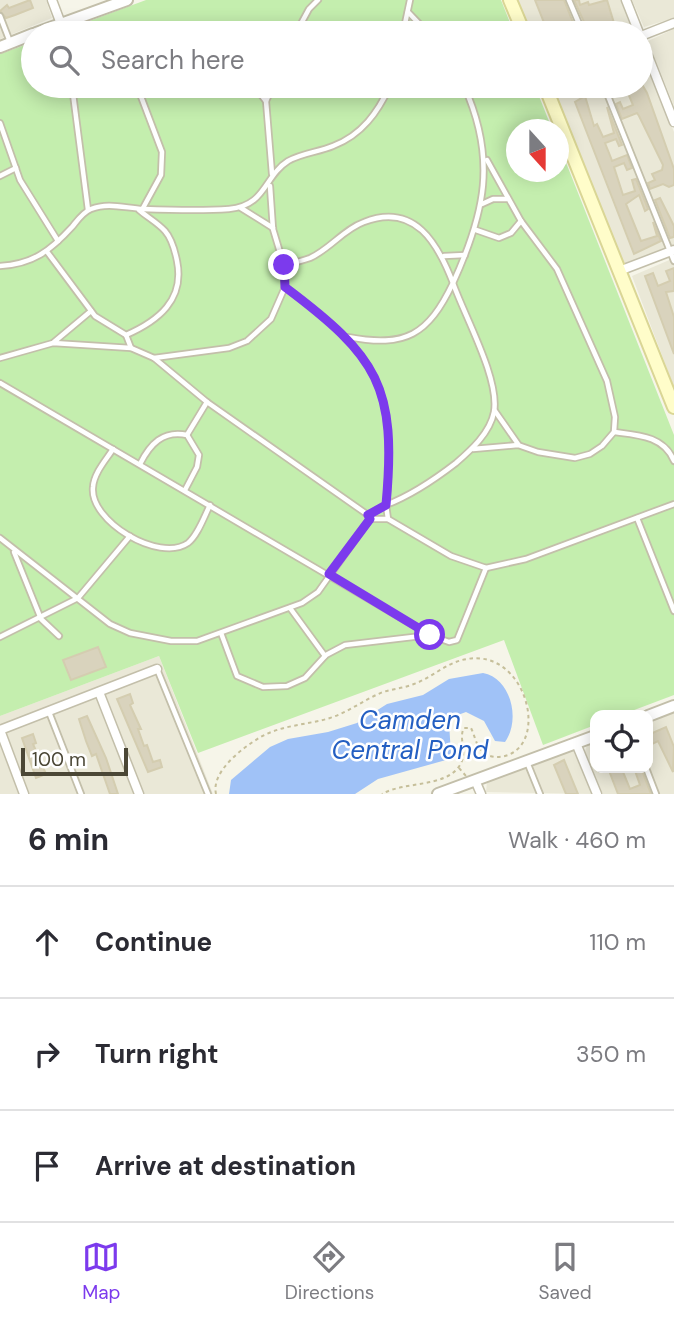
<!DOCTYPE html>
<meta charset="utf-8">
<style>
:root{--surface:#fff;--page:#f2f2f3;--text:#2b2b33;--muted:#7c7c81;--line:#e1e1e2;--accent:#7c3aed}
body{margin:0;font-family:"DM Sans",sans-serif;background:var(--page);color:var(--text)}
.controls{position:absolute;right:21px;bottom:21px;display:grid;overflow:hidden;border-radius:14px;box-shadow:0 4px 18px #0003}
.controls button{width:63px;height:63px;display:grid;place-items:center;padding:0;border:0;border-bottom:2px solid var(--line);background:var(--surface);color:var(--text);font:35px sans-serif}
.compass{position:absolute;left:506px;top:119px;width:63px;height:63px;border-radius:50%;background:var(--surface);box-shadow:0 4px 18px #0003;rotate:159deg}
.scale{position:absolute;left:21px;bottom:18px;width:107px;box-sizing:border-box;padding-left:7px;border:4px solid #4b4736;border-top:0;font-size:19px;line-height:24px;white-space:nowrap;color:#4b4736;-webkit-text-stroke:5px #fff;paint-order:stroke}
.stop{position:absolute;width:21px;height:21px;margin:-16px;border:5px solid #7c3aed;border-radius:50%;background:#fff}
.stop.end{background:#7c3aed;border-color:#fff;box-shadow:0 2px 7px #0008}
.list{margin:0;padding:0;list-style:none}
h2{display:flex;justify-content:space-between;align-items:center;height:91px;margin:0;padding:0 28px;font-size:30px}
h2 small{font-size:23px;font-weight:400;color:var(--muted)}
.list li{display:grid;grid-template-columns:46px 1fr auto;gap:21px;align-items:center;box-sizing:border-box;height:112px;padding:0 28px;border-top:2px solid var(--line)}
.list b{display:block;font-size:26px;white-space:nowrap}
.list em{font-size:23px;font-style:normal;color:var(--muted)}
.icon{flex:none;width:38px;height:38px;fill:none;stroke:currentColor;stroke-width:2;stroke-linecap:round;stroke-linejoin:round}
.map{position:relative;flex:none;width:674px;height:794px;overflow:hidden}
.search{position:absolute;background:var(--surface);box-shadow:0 4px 18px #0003;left:21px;right:21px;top:21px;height:77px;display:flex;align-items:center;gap:18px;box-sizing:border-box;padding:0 24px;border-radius:38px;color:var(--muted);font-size:26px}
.sheet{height:427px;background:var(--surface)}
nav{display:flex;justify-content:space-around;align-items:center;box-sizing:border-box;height:98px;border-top:2px solid var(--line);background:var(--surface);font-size:19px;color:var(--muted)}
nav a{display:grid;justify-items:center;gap:4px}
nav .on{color:var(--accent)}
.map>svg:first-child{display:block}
</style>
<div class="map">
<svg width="674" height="794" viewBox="0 0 674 794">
<rect width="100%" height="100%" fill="#f6f5e9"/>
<g fill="#eae8d7">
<path d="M0,0H46L52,18L0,39Z"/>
<path d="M518,0H621L632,31L531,33Z"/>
<path d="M632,0H674V18L644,27Z"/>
<path d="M674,29V106L648,41Z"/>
<path d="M641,50L674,132V248L627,265L622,261L553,86H641Z"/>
<path d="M674,258V387L632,276Z"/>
<path d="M159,656L213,794H0V716Z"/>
<path d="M674,713V794H603L585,751L587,745L595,742V768H648V722Z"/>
<path d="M571,750L578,753L592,794L486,792L487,782Z"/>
</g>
<g fill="#c4eeae">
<path d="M146,0H501L514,33H57Z"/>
<path d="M33,42V86H535L552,129L516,130V172H558L559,145L674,435V695L621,715H595V725L543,745L504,640L198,753L159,656L0,716V54Z"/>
</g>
<path fill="#a0c2f7" d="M483,673C511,678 521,720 505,742L495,741L484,721L466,712L455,716L449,723L451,754L446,760L378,779L355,794H229L231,780L270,747L288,739L328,732L357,723L387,704L423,695L449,679Z"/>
<g fill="#d9d3bd" stroke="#d4cdb0" stroke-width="2">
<path d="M30,0L33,8L15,15L6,18L0,11L7,5L9,8Z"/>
<path d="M535,0H564L574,25L563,30L564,33L547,30Z"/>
<path d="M574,0H579L580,5L588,2L589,5L607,0L617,33H589Z"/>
<path d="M625,86H643L647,93L674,169V185L669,187L663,184L650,189L648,183L655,180L652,174L662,170L663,165L639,116L637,113L622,119L616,104L620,102L623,109L633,105Z"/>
<path d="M585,96L594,126L597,124L603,137L614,133L607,107L622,145L619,146L616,139L605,143L611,158L612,161L627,155L632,168L627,170L624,163L614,167L623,195L635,191L632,180L636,179L648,209L645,211L639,195L626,204L641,241L657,236L653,222L661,241L634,254L575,102Z"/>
<path d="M660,198L674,226V237L670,238L655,200Z"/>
<path d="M674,268V291L666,292L674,317V354L645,276L653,273L658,286L670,281L666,271Z"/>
<path d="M98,647L106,667L71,680L63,660Z"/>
<path d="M130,694L133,703L130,705L141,729H138L144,746L147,745L153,762L160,760L162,767L148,772L117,699Z"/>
<path d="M87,716L106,758L118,794H110L96,754L92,756L86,741L79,719Z"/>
<path d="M666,727L674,747L673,772L658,741L648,746V735Z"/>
<path d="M33,734L36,743L33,744L46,774L36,778L22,738Z"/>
<path d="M564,760L578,794H566L554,765Z"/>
<path d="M608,768H633L623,772L630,789L640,785L634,768H641L651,794H618Z"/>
</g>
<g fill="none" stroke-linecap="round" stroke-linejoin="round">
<g stroke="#c3bfaa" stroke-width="8">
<g id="service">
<path d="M569,0L583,33"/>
<path d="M408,12L428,33"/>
<path d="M0,16L10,42"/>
<path d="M296,33L309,9L318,0"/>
<path d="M403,33L410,0"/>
<path d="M72,86L88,210"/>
<path d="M137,86L162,152L161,175L143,208"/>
<path d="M254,86L266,101L272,174"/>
<path d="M604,86L674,261"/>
<path d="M266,101L273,86"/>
<path d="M0,123L20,180L58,241"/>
<path d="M0,176L16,168"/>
<path d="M482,204L493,199H507"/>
<path d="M241,208L273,228"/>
<path d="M476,230L499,238L511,233L521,221"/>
<path d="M48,253L95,316L126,335C158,321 185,300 177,261C175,251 172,239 165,231C158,223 147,217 139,210"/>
<path d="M444,256L465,255"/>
<path d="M284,265C293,263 302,261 310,258C330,249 344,229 364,222C415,202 438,244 453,283C428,335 406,348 348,337"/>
<path d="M0,266C33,264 50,251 72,227C77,221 83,212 91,209C108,202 125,208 143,209C171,210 201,211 229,209C266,206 264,176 288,161C302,153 319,152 333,146C362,135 378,112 390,86"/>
<path d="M285,287C378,357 397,386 386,505C412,495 434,480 456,463C471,450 490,433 494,412C500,379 464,315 453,283C485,213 497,159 464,86"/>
<path d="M126,335L131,348L154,358L207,402L368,515L386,505L388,519"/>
<path d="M54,342L91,311"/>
<path d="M0,358L53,343L131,348"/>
<path d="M154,358L229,348L247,341L271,319L285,287V269L273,229L270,186"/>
<path d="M0,383L430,635L345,645L326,655L305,678L287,686L263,687L237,676L221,633"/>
<path d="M495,411L518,444"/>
<path d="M614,432C638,435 664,436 674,461"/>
<path d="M187,435L207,402"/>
<path d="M113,449C106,460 94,473 93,487C89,521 159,563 188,543C198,535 204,517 210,505"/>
<path d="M473,449L518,445L538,452L575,458L590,454L602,446L614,432L615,417L607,381L557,269L521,221L487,160"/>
<path d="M140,464C150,444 163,430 187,435L199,455L197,467L185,490"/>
<path d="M637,518L674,611"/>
<path d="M370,519H388L451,556L486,568L526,559L674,504"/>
<path d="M0,538L110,624L130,633L171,641H197L302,603L318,592L370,519"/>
<path d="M14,552L41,619L59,636"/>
<path d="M290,608L325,656"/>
<path d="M430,635L449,642L457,640L486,568"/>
<path d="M0,637L78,598L130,536"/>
<path d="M157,669L208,794"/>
<path d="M49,712L81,794"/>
<path d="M527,762L540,794"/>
<path d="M646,768L656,794"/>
</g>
</g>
<g stroke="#c3bfaa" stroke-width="11">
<g id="minor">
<path d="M52,0L61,24"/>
<path d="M626,0L639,33"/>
<path d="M641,36L674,23"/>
<path d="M641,38L674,122"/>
<path d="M619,271L674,250"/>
<path d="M99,692L139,794"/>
<path d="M0,730L157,669"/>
<path d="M0,730L24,794"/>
<path d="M576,743L597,794"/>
<path d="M475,780L481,794"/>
</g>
</g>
<g stroke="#c3bfaa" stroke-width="14">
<g id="tertiary">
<path d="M36,33L127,0"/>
<path d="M0,47L33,34"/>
<path d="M648,716L674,706"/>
<path d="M438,794L595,736"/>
</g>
</g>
<g stroke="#dad695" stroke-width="16">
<g id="secondary">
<path d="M510,0L524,33"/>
<path d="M545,86L674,407"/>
</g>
</g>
<g stroke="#c6bf9a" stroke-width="2" stroke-dasharray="3.5 3.5" stroke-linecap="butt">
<path d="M459,768L466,776"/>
<path d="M216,794C211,772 241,749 259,738C280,725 307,725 330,718C349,712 365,699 383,692C393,689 404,688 414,684C433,677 447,662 467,659C525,649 549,740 508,755C500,758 490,758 483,752C476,746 475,736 471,728H464C458,738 468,752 460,765C446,788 404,781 382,794"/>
</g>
<use href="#service" stroke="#fff" stroke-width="4.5"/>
<use href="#minor" stroke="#fff" stroke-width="8"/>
<use href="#tertiary" stroke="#fff" stroke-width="10"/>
<use href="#secondary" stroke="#fffdca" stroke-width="12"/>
</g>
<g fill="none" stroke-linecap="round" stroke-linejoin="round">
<path stroke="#7c3aed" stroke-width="9" d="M284,265L285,287C378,357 397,386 386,505L368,515L370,519L329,574L430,635"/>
</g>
<g text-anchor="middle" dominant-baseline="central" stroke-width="5" stroke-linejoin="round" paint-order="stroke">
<g font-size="26" font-style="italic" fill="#245fc2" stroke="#fff">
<text x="410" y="720">Camden<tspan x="410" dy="30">Central Pond</tspan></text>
</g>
</g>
</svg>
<div class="controls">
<button><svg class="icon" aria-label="locate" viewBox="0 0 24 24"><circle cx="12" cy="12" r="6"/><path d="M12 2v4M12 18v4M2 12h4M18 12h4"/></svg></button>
</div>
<svg class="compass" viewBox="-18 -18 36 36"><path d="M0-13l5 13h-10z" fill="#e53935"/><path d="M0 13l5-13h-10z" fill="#7c7c81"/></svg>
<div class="scale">100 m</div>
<div class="stop" style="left:430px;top:635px"></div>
<div class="stop end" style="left:284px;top:265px"></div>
<div class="search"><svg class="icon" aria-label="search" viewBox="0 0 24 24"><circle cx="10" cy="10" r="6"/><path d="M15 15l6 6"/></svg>Search here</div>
</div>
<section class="sheet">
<h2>6 min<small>Walk · 460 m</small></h2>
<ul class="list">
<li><svg class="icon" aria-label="ahead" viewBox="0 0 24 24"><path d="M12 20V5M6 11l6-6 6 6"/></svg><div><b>Continue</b></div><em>110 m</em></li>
<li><svg class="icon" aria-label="right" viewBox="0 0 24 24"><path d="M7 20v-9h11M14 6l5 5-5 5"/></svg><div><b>Turn right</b></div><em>350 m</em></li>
<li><svg class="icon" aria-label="arrive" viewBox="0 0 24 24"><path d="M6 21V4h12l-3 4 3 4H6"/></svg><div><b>Arrive at destination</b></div></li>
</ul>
</section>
<nav>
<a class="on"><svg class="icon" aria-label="map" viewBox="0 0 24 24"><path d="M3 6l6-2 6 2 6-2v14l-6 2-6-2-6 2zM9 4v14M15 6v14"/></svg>Map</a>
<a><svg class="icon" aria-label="directions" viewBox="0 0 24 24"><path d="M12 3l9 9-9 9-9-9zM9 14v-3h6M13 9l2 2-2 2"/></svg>Directions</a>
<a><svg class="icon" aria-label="saved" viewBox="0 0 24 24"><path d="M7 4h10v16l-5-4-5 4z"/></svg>Saved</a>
</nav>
